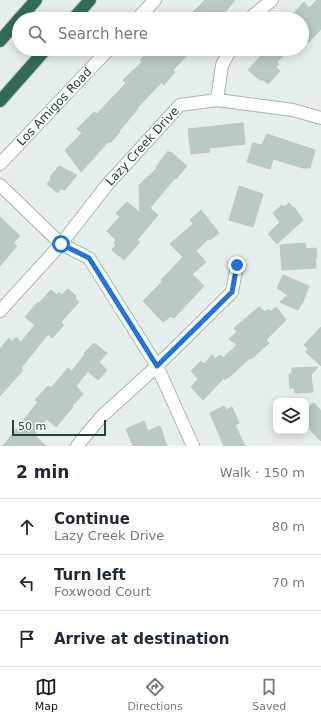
<!DOCTYPE html>
<meta charset="utf-8">
<style>
:root{--surface:#fff;--page:#f6f6f7;--text:#1f2937;--muted:#747a83;--line:#e0e1e3;--accent:#111827}
body{margin:0;font-family:"DejaVu Sans",sans-serif;background:var(--page);color:var(--text)}
.controls{position:absolute;right:12px;bottom:12px;display:grid;overflow:hidden;border-radius:8px;box-shadow:0 2px 10px #0003}
.controls button{width:36px;height:36px;display:grid;place-items:center;padding:0;border:0;border-bottom:1px solid var(--line);background:var(--surface);color:var(--text);font:20px sans-serif}
.scale{position:absolute;left:12px;bottom:10px;width:94px;box-sizing:border-box;padding-left:4px;border:2px solid #244038;border-top:0;font-size:11px;line-height:14px;white-space:nowrap;color:#244038;-webkit-text-stroke:3px #f6faf8;paint-order:stroke}
.stop{position:absolute;width:12px;height:12px;margin:-9px;border:3px solid #1a73e8;border-radius:50%;background:#fff}
.stop.end{background:#1a73e8;border-color:#fff;box-shadow:0 1px 4px #0008}
.list{margin:0;padding:0;list-style:none}
h2{display:flex;justify-content:space-between;align-items:center;height:52px;margin:0;padding:0 16px;font-size:17px}
h2 small{font-size:13px;font-weight:400;color:var(--muted)}
.list li{display:grid;grid-template-columns:26px 1fr auto;gap:12px;align-items:center;box-sizing:border-box;height:56px;padding:0 16px;border-top:1px solid var(--line)}
.list b{display:block;font-size:15px;white-space:nowrap}
.list p{margin:0;font-size:13px;white-space:nowrap;color:var(--muted)}
.list em{font-size:13px;font-style:normal;color:var(--muted)}
.icon{flex:none;width:22px;height:22px;fill:none;stroke:currentColor;stroke-width:2;stroke-linecap:round;stroke-linejoin:round}
.map{position:relative;flex:none;width:321px;height:446px;overflow:hidden}
.search{position:absolute;background:var(--surface);box-shadow:0 2px 10px #0003;left:12px;right:12px;top:12px;height:44px;display:flex;align-items:center;gap:10px;box-sizing:border-box;padding:0 14px;border-radius:22px;color:var(--muted);font-size:15px}
.sheet{height:220px;background:var(--surface)}
nav{display:flex;justify-content:space-around;align-items:center;box-sizing:border-box;height:56px;border-top:1px solid var(--line);background:var(--surface);font-size:11px;color:var(--muted)}
nav a{display:grid;justify-items:center;gap:2px}
nav .on{color:var(--accent)}
.map>svg:first-child{display:block}
</style>
<div class="map">
<svg width="321" height="446" viewBox="0 0 321 446">
<rect width="100%" height="100%" fill="#e5eeea"/>
<g fill="#bac9c3" stroke="#b7c7c1">
<path d="M205,0H235L219,19H186Z"/>
<path d="M317,0H321V29L308,43L302,37V19H298L293,14L304,2L309,8Z"/>
<path d="M151,49H193L173,70L175,72L164,85L162,82L137,108L138,109L119,131L120,132L110,143L108,142L81,172L65,150L82,133L77,129L94,112L97,114L126,83L123,80L142,62L140,60Z"/>
<path d="M267,49H289L277,62L279,64L276,67L280,71L268,84L262,79L261,81L248,70Z"/>
<path d="M243,123L245,144L209,148L210,152L191,154L188,129Z"/>
<path d="M267,134L315,150L310,168H303L273,159L270,169L247,162L253,143L262,145Z"/>
<path d="M168,151L170,153L171,152L187,166L176,179L175,178L150,208L158,215L137,240L140,242L124,260L112,250L116,245L114,243L116,240L107,231L120,217L116,213L127,202L140,213L139,185L157,168L156,167Z"/>
<path d="M59,166L77,175L64,191L61,188L58,193L47,184L51,179L50,177Z"/>
<path d="M239,186L263,194L253,227L229,220Z"/>
<path d="M289,203L293,208L294,207L303,220L277,244L268,234L280,222L273,213L282,205L284,207Z"/>
<path d="M201,210L219,233L210,240L208,239L196,251L206,262L192,274L204,286L174,318L171,316L163,322L143,301L162,282L161,280L183,257L170,244L193,224L190,220Z"/>
<path d="M0,217L20,236L13,243L17,246L0,266Z"/>
<path d="M305,243L306,249L316,248L317,258H315L316,268L282,270L280,245Z"/>
<path d="M283,275L309,286L302,304H301L298,310L280,302L288,295L278,289V286Z"/>
<path d="M68,289L76,296L75,298L79,302L61,322L64,325L52,338L48,334L21,368L23,370L0,396V349L9,338L12,342L16,337L21,342L35,325L25,317L38,302L39,303L51,290L57,295L59,292L62,295Z"/>
<path d="M259,307L265,312L269,309L270,312L276,307L286,320L266,340L269,343L251,359L250,358L228,378L227,377L225,380L224,378L203,400L191,387L198,379L191,371L201,361L204,364L212,355L215,359L220,355L223,358L237,345L229,339L237,332L234,328Z"/>
<path d="M321,327V366L306,352L308,349L304,345Z"/>
<path d="M94,343L107,353L99,362L107,370L98,380L88,371L76,386L83,394L72,406L73,407L56,427L47,419L34,435L46,446H3L38,402L35,400L48,386L51,388L68,368L72,371L85,354L84,353Z"/>
<path d="M318,367L311,375L313,392L295,393L294,388H290L289,374H292V368Z"/>
<path d="M314,403L321,411V441L306,426V409Z"/>
<path d="M224,406L226,410L232,407L239,423L235,425L245,446H224L210,413Z"/>
<path d="M144,421L148,431L160,426L167,446H133L126,429Z"/>
</g>
<g fill="none" stroke-linecap="round" stroke-linejoin="round">
<g stroke="#a7b6b1" stroke-width="14">
<g id="minor">
<path d="M137,19L155,0"/>
<path d="M249,19L272,0"/>
<path d="M217,100L222,65L231,49"/>
<path id="s1" d="M0,164L109,49"/>
<path d="M0,185L61,244L0,311"/>
<path d="M77,446L101,417L157,366L232,292L237,265"/>
<path id="s2" d="M193,446L157,366L89,258L61,244L107,185L180,105L217,100L293,110L321,118"/>
</g>
</g>
<g stroke="#c2cac7" stroke-width="14">
<g id="highway">
<path d="M19,19L36,0"/>
<path d="M73,19L90,0"/>
<path d="M0,41L19,19"/>
<path d="M0,101L46,49"/>
</g>
</g>
<use href="#minor" stroke="#fff" stroke-width="12"/>
<use href="#highway" stroke="#316b5e" stroke-width="12"/>
</g>
<g fill="none" stroke-linecap="round" stroke-linejoin="round">
<path stroke="#1a73e8" stroke-width="5" d="M61,244L89,258L157,366L232,292L237,265"/>
</g>
<g text-anchor="middle" dominant-baseline="central" stroke-width="4" stroke-linejoin="round" paint-order="stroke">
<g font-size="12" fill="#244038" stroke="#f6faf8">
<text stroke="none"><textPath href="#s1" startOffset="79">Los Amigos Road</textPath></text>
<text stroke="none"><textPath href="#s2" startOffset="374">Lazy Creek Drive</textPath></text>
</g>
</g>
</svg>
<div class="controls">
<button><svg class="icon" aria-label="layers" viewBox="0 0 24 24"><path d="M12 4l9 5-9 5-9-5zM3 14l9 5 9-5"/></svg></button>
</div>
<div class="scale">50 m</div>
<div class="stop" style="left:61px;top:244px"></div>
<div class="stop end" style="left:237px;top:265px"></div>
<div class="search"><svg class="icon" aria-label="search" viewBox="0 0 24 24"><circle cx="10" cy="10" r="6"/><path d="M15 15l6 6"/></svg>Search here</div>
</div>
<section class="sheet">
<h2>2 min<small>Walk · 150 m</small></h2>
<ul class="list">
<li><svg class="icon" aria-label="ahead" viewBox="0 0 24 24"><path d="M12 20V5M6 11l6-6 6 6"/></svg><div><b>Continue</b><p>Lazy Creek Drive</p></div><em>80 m</em></li>
<li><svg class="icon" aria-label="left" viewBox="0 0 24 24"><path d="M17 20v-9H6M10 6l-5 5 5 5"/></svg><div><b>Turn left</b><p>Foxwood Court</p></div><em>70 m</em></li>
<li><svg class="icon" aria-label="arrive" viewBox="0 0 24 24"><path d="M6 21V4h12l-3 4 3 4H6"/></svg><div><b>Arrive at destination</b></div></li>
</ul>
</section>
<nav>
<a class="on"><svg class="icon" aria-label="map" viewBox="0 0 24 24"><path d="M3 6l6-2 6 2 6-2v14l-6 2-6-2-6 2zM9 4v14M15 6v14"/></svg>Map</a>
<a><svg class="icon" aria-label="directions" viewBox="0 0 24 24"><path d="M12 3l9 9-9 9-9-9zM9 14v-3h6M13 9l2 2-2 2"/></svg>Directions</a>
<a><svg class="icon" aria-label="saved" viewBox="0 0 24 24"><path d="M7 4h10v16l-5-4-5 4z"/></svg>Saved</a>
</nav>
